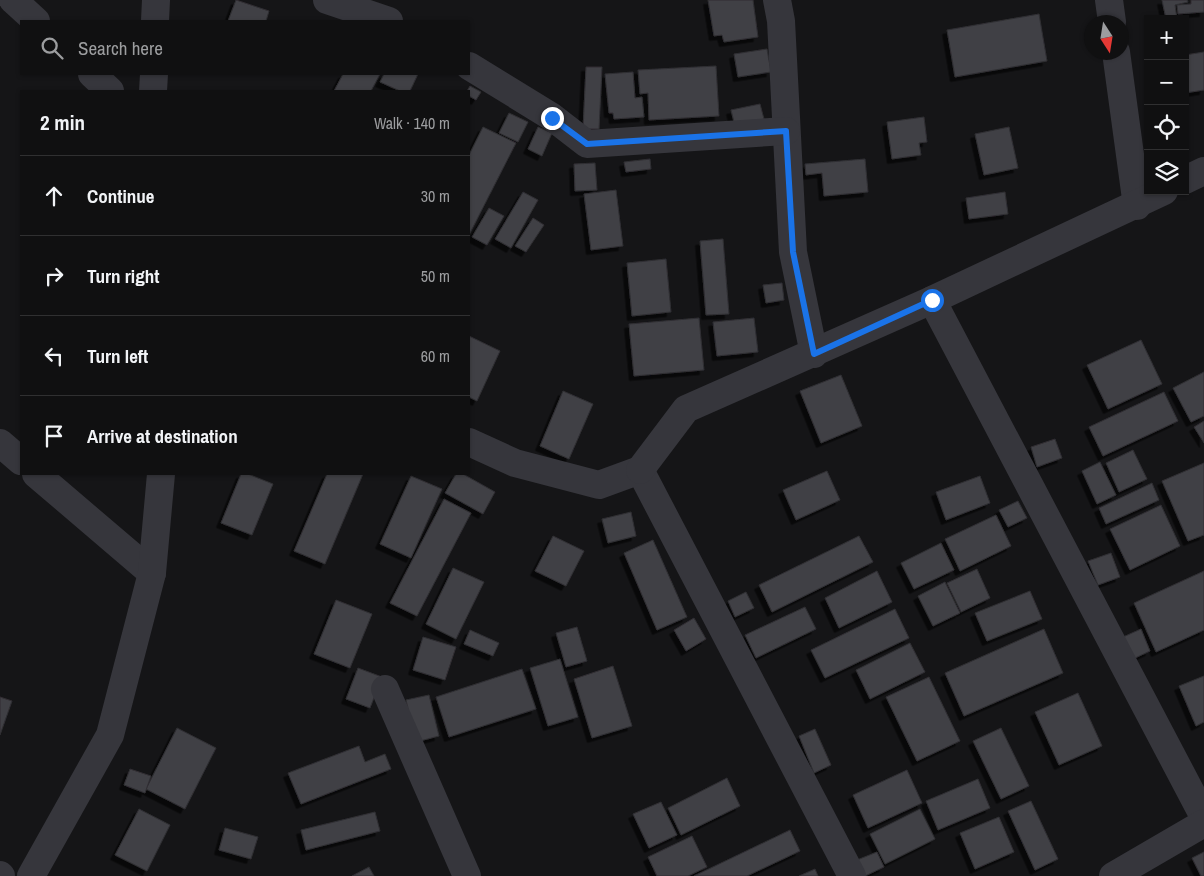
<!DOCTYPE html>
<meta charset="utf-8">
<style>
:root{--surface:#101011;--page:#1e1e1f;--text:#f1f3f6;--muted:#9c9d9f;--line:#303031}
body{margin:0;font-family:"Archivo Narrow",sans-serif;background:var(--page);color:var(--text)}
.controls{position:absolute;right:15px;top:15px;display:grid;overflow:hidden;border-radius:0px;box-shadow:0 1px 4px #0004}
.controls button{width:45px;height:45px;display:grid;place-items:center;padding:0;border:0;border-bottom:1px solid var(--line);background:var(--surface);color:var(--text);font:25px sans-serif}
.compass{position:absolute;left:1084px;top:15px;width:45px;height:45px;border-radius:50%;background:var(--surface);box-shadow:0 1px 4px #0004;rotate:168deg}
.stop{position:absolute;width:15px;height:15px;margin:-11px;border:4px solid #1a73e8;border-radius:50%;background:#fff}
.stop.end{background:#1a73e8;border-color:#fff;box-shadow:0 1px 5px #0008}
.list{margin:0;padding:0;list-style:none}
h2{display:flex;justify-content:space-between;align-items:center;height:65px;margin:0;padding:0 20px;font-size:21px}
h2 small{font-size:16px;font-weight:400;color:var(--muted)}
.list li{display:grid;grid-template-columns:32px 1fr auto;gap:15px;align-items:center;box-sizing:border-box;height:80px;padding:0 20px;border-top:1px solid var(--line)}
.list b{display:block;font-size:19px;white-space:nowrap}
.list em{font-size:16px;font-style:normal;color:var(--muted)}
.icon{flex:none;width:28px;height:28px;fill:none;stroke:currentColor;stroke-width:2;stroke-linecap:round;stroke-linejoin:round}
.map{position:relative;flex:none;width:1204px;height:876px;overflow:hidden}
.search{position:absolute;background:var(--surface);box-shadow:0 1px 4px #0004;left:20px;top:20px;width:450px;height:55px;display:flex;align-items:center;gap:12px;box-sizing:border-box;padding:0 18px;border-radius:0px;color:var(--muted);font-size:19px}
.panel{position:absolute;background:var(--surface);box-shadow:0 1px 4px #0004;left:20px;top:90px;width:450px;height:385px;border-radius:0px}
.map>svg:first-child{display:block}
</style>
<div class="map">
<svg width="1204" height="876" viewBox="0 0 1204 876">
<defs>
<filter id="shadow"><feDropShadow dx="-4.5" dy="4.5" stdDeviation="0" flood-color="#0009"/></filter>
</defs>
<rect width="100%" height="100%" fill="#151517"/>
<g fill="#3f3f44" stroke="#302f33" filter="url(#shadow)">
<path d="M236,0L269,11L266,21H228Z"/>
<path d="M708,0H753L758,37L724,42L722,35L714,36Z"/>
<path d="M1162,0H1187L1188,2L1175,5L1177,19H1166Z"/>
<path d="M1191,0H1204V12L1178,14L1177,5L1191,4Z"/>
<path d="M1039,14L1047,61L955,77L947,30Z"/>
<path d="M767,49L771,72L738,77L734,54Z"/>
<path d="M1204,52V90L1185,93V55Z"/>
<path d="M716,66L719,116L649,120L648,93L640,94L638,70Z"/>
<path d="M586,67H602L599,129H583Z"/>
<path d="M633,72L635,98L642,97L644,117L614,119L613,113H609L605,74Z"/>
<path d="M343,74H380L371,91H334Z"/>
<path d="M384,74H418L410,91H400L380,82Z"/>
<path d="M470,86L481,92L476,100L469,96V91H467Z"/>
<path d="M760,104L764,119L735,126L731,110Z"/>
<path d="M509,113L528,122L518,142L499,133Z"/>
<path d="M924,117L927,142L919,143L921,155L892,159L887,122Z"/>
<path d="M483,127L516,143L469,235V155Z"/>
<path d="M538,127L552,133L542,156L528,149Z"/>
<path d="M1009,127L1018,168L984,175L975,134Z"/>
<path d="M650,159L651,169L626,172L624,162Z"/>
<path d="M865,159L868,192L824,196L822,173L806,175L805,164Z"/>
<path d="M595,163L597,190L575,191L574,164Z"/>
<path d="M616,190L623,246L591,250L584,194Z"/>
<path d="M523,192L538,200L511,248L495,239Z"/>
<path d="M1005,192L1008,214L969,219L966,198Z"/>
<path d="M489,208L504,216L487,245L472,237Z"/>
<path d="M533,218L544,225L526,252L515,246Z"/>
<path d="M723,239L729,314L706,315L700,241Z"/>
<path d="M666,259L671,312L632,316L627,263Z"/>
<path d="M782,283L784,300L766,303L763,285Z"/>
<path d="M699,318L704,370L634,376L629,324Z"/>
<path d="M754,318L758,352L717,356L713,322Z"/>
<path d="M469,336L500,351L477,401L469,397Z"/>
<path d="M1141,340L1162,384L1108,409L1087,365Z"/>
<path d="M1204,372V416L1191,422L1173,388Z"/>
<path d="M841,375L862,426L821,443L800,391Z"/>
<path d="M563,391L593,404L569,459L540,446Z"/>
<path d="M1164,392L1178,421L1103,456L1089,427Z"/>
<path d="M1204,421V443L1194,427Z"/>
<path d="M1055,439L1062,458L1037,467L1031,447Z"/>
<path d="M1133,450L1147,479L1119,492L1106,463Z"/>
<path d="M1100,462L1116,495L1097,504L1082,471Z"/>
<path d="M1204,463V535L1188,541L1162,481Z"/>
<path d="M827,471L840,500L796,520L783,490Z"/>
<path d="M241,474H248L273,484L252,535L221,523Z"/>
<path d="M327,474H363L325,564L294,551Z"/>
<path d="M456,474H463L495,492L483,514L445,493Z"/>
<path d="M411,476L442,489L411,558L380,544Z"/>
<path d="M980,476L990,503L946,520L936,492Z"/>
<path d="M1152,483L1159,500L1106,524L1099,508Z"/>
<path d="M444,499L471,513L417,616L390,603Z"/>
<path d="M1018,501L1027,518L1008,527L999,510Z"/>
<path d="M1161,505L1180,546L1130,570L1110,529Z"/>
<path d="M631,512L636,536L608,543L602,519Z"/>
<path d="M996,515L1011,546L960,571L945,539Z"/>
<path d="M553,536L584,551L566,586L535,571Z"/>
<path d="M859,536L873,562L772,612L759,585Z"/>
<path d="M653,540L687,617L657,630L624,553Z"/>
<path d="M941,543L954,570L914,589L901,563Z"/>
<path d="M1111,553L1120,577L1098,585L1088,561Z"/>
<path d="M453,568L484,582L456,639L426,624Z"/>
<path d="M977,569L990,598L961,612L947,583Z"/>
<path d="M877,571L892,602L839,628L825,598Z"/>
<path d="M1204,571V630L1156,652L1134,603Z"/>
<path d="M945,582L960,613L933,626L918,596Z"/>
<path d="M1030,591L1042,619L987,641L975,613Z"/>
<path d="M746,592L754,608L735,617L728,601Z"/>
<path d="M336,600L372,614L350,668L314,654Z"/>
<path d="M805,607L816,629L756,658L745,635Z"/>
<path d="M895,609L909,638L825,678L811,650Z"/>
<path d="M694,618L706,639L686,651L674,630Z"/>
<path d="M577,627L587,661L566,667L556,633Z"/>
<path d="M1044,629L1063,673L964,716L945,673Z"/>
<path d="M1141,629L1150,651L1133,659L1123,637Z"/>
<path d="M470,630L499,643L493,656L464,644Z"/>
<path d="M423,637L456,647L445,680L413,670Z"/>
<path d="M910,643L925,672L870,699L856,670Z"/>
<path d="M560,659L578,717L548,726L530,668Z"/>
<path d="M613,666L632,726L592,738L574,679Z"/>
<path d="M358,668L382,677L370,708L346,699Z"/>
<path d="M522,669L536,709L449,737L436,697Z"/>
<path d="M1204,676V722L1196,726L1179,686Z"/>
<path d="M929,677L960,741L917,761L886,697Z"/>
<path d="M1078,693L1102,746L1059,765L1035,712Z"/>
<path d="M429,695L439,736L416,742L406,700Z"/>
<path d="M0,697L12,701L0,735Z"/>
<path d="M177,728L216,748L185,809L146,789Z"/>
<path d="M1001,728L1029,786L1001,799L973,741Z"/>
<path d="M815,729L831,765L814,773L799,736Z"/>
<path d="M359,746L365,762L385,754L391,769L301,804L288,773Z"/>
<path d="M130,769L151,776L145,793L124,785Z"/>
<path d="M907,770L922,803L868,828L853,795Z"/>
<path d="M727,778L740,806L681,835L668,808Z"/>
<path d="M978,779L990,808L938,830L926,801Z"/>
<path d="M1031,801L1058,859L1035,870L1008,811Z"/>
<path d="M661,802L677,835L649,848L633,814Z"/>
<path d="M139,809L170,825L147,871L115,855Z"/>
<path d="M920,809L935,839L885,864L870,834Z"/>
<path d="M375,812L380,831L306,850L301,830Z"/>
<path d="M999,817L1014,852L975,869L960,833Z"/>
<path d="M225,828L258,837L251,859L219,850Z"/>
<path d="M790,830L800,851L747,876H694Z"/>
<path d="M692,836L707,867L688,876H657L648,857Z"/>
<path d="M877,852L884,867L865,876L857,860Z"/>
<path d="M1204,852V876H1201L1192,858Z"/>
<path d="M369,867L374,876H352Z"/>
<path d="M815,869L818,876H799Z"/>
</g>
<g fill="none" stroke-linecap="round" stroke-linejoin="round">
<g stroke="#36363c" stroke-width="28">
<path d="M13,0L36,21"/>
<path d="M327,0L389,21"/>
<path d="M777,0L781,21L793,252L814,354"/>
<path d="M1109,0L1112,22"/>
<path d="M155,21L156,0"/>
<path d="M1116,52L1137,206"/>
<path d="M469,66L552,117L587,144L786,131"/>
<path d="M92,74L110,91"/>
<path d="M153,91L154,74"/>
<path d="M1185,180L1204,171"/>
<path d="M1164,191L932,300L1204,817"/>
<path d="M469,442L515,463L599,485L640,470L852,876"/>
<path d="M0,443L21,461"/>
<path d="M640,470L686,409L932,300"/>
<path d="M36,474L152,573"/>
<path d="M385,689L467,876"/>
<path d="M0,875L1,876"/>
<path d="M31,876L110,735L152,573L161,474"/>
<path d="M1113,876L1204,823"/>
</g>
</g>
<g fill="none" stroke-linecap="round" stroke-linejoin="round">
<path stroke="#1a73e8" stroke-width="6" d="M552,118L587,144L786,131L793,252L814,354L932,300"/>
</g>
</svg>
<div class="controls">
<button>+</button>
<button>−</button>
<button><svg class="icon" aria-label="locate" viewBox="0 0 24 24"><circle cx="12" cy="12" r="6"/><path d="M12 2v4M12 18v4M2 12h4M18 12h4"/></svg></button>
<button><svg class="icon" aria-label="layers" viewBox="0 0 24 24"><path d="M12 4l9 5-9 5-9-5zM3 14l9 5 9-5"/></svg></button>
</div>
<svg class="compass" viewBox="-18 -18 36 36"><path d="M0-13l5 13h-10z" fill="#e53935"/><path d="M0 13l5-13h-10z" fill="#9c9d9f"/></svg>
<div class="stop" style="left:932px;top:300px"></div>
<div class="stop end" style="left:552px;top:118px"></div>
<div class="search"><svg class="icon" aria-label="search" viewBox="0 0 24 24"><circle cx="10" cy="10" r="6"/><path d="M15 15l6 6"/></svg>Search here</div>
<section class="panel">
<h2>2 min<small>Walk · 140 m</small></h2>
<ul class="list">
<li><svg class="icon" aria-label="ahead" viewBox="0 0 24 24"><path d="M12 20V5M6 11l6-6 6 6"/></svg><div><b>Continue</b></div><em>30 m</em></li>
<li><svg class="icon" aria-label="right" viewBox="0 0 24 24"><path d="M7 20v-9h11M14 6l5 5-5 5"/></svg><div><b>Turn right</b></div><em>50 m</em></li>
<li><svg class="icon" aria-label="left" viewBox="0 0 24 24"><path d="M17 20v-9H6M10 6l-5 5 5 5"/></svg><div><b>Turn left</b></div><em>60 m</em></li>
<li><svg class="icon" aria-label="arrive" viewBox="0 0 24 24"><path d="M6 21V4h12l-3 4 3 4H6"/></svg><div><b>Arrive at destination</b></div></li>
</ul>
</section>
</div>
